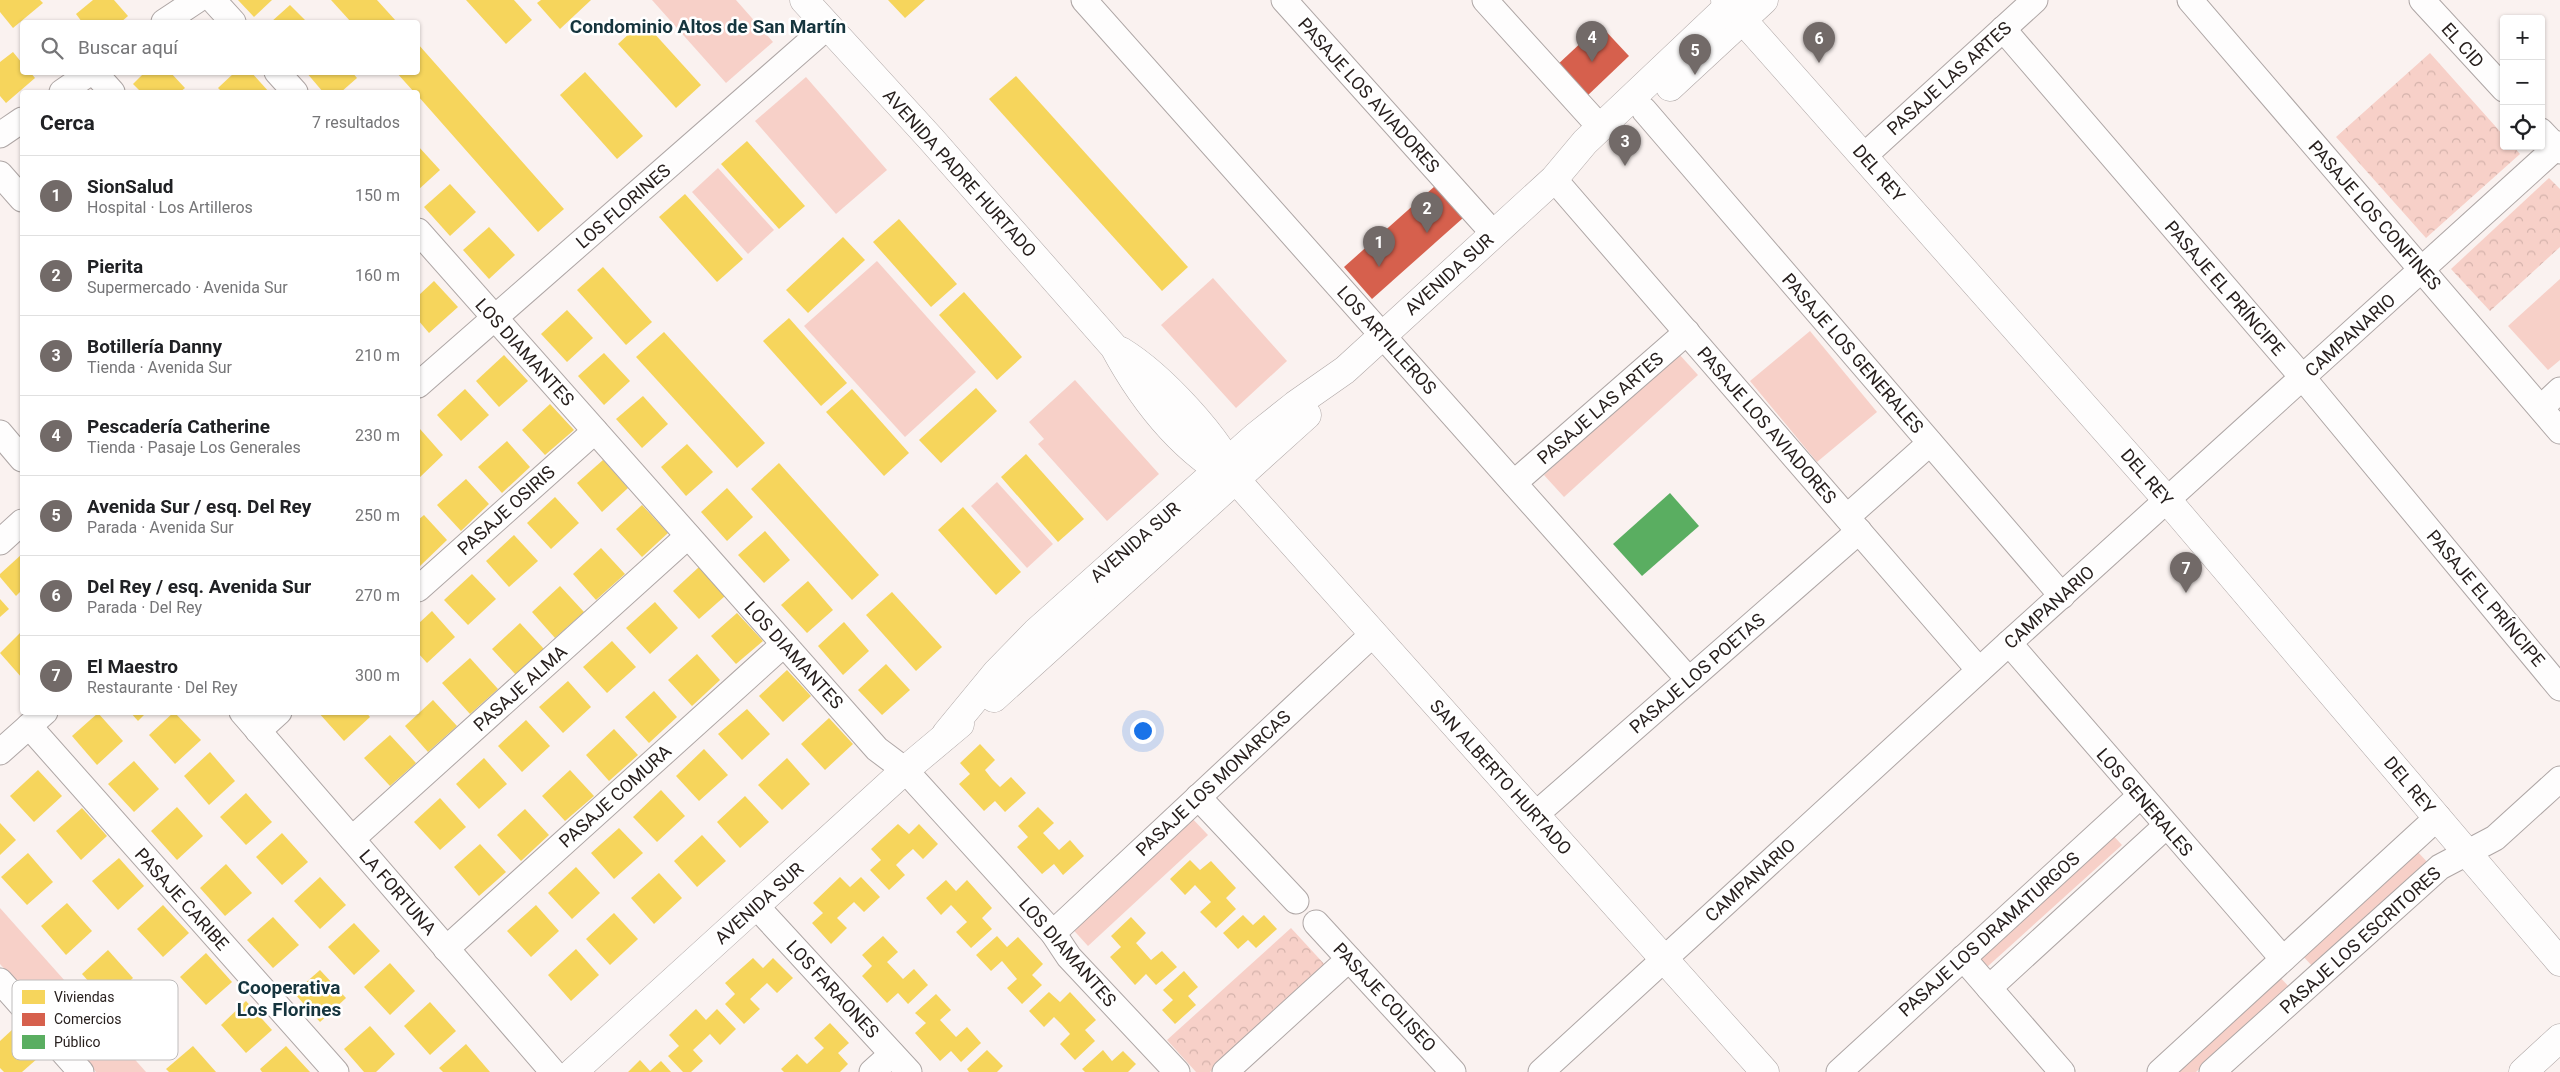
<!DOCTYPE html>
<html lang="es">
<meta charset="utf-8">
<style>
:root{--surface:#fff;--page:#f6f6f6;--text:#202124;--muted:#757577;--line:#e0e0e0;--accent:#726a68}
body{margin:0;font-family:Roboto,sans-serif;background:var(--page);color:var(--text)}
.controls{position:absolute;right:15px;top:15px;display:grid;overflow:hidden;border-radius:5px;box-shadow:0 1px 4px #0004}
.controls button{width:45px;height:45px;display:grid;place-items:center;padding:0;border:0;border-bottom:1px solid var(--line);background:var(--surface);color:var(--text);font:25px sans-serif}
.you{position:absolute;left:1142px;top:730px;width:18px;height:18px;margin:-12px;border:4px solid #fff;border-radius:50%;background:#1a73e8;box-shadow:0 0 0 8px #1a73e833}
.badge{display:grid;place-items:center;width:32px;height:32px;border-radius:50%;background:var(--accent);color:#fff;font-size:16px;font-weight:700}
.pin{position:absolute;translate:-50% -41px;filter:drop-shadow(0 1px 2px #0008)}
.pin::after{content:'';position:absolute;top:26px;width:18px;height:15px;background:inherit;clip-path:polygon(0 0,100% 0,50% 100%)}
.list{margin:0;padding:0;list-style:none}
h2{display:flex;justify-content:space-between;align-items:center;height:65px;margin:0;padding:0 20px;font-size:21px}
h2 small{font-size:16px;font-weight:400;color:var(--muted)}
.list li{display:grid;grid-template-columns:32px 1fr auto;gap:15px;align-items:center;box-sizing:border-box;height:80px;padding:0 20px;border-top:1px solid var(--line)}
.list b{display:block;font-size:19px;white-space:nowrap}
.list p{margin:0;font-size:16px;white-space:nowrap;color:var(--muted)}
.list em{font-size:16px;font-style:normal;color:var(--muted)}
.icon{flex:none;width:28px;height:28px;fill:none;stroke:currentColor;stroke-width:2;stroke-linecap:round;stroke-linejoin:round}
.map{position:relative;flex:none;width:2560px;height:1072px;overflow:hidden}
.search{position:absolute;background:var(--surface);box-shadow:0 1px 4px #0004;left:20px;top:20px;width:400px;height:55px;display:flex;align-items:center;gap:12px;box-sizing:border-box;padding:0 18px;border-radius:5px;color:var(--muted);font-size:19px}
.panel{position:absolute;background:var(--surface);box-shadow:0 1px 4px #0004;left:20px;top:90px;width:400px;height:625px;border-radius:5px}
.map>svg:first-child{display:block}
</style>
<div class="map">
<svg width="2560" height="1072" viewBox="0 0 2560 1072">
<defs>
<pattern id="park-crowns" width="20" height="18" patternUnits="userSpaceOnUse" patternTransform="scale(1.25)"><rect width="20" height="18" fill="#f7d0c8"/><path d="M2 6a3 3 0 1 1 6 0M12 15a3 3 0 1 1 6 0" fill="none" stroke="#d4b2ab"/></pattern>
</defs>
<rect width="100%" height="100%" fill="#faf2f0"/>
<g fill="#f7d0c8">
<path d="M652,0H736L773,42L726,83Z"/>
<path d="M806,77L887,170L836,214L755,121Z"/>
<path d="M718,168L774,230L748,254L692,192Z"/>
<path d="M877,261L976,372L905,437L804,326Z"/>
<path d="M1213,278L1287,361L1236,408L1161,325Z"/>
<path d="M2560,279V360L2548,370L2508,326Z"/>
<path d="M1810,331L1877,412L1817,462L1750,381Z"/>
<path d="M1678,353L1698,375L1564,497L1544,475Z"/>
<path d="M1075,380L1159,474L1107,521L1038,444L1044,439L1029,422Z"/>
<path d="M997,482L1053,544L1027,568L971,506Z"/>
<path d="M1187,813L1208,835L1088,946L1068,924Z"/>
<path d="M2109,831L2122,845L1987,967L1974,953Z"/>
<path d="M2416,850L2429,864L2314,968L2301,954Z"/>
<path d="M0,908L146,1072H96L0,964Z"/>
<path d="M2276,973L2290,988L2196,1072H2166Z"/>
</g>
<g fill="url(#park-crowns)">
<path d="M2430,53L2504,136V146H2513L2520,154L2426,238L2336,137Z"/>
<path d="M2549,178L2560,189V247L2490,311L2451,269Z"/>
<path d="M1291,928L1326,966L1210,1072H1196L1167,1040Z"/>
</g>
<g fill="#f6d55c">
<path d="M0,0H40L43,3L13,28L0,12Z"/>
<path d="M93,0H114L128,16L121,22H82L76,14Z"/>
<path d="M238,0H272L254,17Z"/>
<path d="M331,0H377L396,21L351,22Z"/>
<path d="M466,0H514L532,20L506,44Z"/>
<path d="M541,0H591L560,29L537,3Z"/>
<path d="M888,0H925L905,18Z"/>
<path d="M290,5L307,22H271Z"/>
<path d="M643,21L701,85L676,108L618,44Z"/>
<path d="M418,44L564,209L538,232L418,96V92H414L396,72H418Z"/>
<path d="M13,52L22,63V72H30L35,78L6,103L0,96V62Z"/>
<path d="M145,72H170L185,88L180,92H141L133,84Z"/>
<path d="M235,72H251L269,92H222L218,88Z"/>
<path d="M306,72H352L357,78L341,92H323Z"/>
<path d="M585,72L643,136L617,159L560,95Z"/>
<path d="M1016,76L1188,267L1162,291L989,99Z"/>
<path d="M747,141L805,206L779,229L721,164Z"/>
<path d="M418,146L440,170L418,190Z"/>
<path d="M450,184L476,212L450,236L424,207Z"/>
<path d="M685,194L743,259L717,282L659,217Z"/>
<path d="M899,219L957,284L931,307L873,242Z"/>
<path d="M489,227L515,255L489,279L463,250Z"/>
<path d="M843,237L865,260L808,313L786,290Z"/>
<path d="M603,267L652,322L626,345L577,290Z"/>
<path d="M434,281L458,307L429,333L418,320V296Z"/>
<path d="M964,292L1022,357L997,380L939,315Z"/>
<path d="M567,310L593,338L567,362L541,334Z"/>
<path d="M789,318L847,383L821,406L763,341Z"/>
<path d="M664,332L765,443L737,468L636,357Z"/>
<path d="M604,353L630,381L604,405L578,376Z"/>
<path d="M504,355L528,381L499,407L476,381Z"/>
<path d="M976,388L997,411L941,463L919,440Z"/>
<path d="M465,389L489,415L461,441L437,415Z"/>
<path d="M852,389L909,453L884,476L826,412Z"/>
<path d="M643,396L668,424L642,448L616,419Z"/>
<path d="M550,404L574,430L545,455L522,430Z"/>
<path d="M420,429L443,455L418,479V431Z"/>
<path d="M507,441L530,467L502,493L478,467Z"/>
<path d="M687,444L713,472L686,496L661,467Z"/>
<path d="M1026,454L1084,519L1058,542L1001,477Z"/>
<path d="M603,460L628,488L602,512L577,483Z"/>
<path d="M779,463L879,575L852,600L751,489Z"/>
<path d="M466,479L489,504L461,531L437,505Z"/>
<path d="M727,488L753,517L727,541L701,512Z"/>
<path d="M555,497L579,523L551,549L527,523Z"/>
<path d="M642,505L668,533L642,557L616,529Z"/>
<path d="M963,507L1021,572L996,595L938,530Z"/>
<path d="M424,515L447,540L419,567L418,520Z"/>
<path d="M765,531L790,560L764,583L738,555Z"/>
<path d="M514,535L538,561L509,587L486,561Z"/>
<path d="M601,548L625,574L596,600L573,574Z"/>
<path d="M22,554V590L16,596L0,577V574Z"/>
<path d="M699,567L725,596L699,619L673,591Z"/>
<path d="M472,574L496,599L468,625L444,600Z"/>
<path d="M808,581L833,610L807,633L781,605Z"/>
<path d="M560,586L584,612L555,638L532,612Z"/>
<path d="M892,592L942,647L916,671L866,615Z"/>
<path d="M0,599L9,609L0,617Z"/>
<path d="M655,602L678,628L650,654L626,628Z"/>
<path d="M432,611L455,637L427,663L418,653V624Z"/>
<path d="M737,613L763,641L736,664L711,636Z"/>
<path d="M844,622L869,651L843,675L818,646Z"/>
<path d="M520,623L544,649L516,675L492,649Z"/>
<path d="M22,631V678L0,653Z"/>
<path d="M612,641L636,667L607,693L583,667Z"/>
<path d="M697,654L720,680L692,706L668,680Z"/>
<path d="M470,658L498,689L470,714L442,683Z"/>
<path d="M886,664L910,690L882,715L858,690Z"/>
<path d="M787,670L811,696L783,722L759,696Z"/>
<path d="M568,681L591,707L563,733L539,707Z"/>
<path d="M654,691L677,717L649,743L625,717Z"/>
<path d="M433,700L457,726L428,752L405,726Z"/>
<path d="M747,709L770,734L742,760L718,734Z"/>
<path d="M130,712H147L138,721Z"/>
<path d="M174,712L201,740L175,764L149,735Z"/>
<path d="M318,712H366L370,717L344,741Z"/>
<path d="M98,713L123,741L97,765L72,736Z"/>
<path d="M829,718L853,744L825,770L801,744Z"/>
<path d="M526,720L550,746L522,772L498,746Z"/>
<path d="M614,729L638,755L609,781L586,755Z"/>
<path d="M390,735L416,763L390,786L364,758Z"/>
<path d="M980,744L995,760L985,770L992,779L1000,787L1011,777L1026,793L1005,812L995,801L984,811L959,784L970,774L960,763Z"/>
<path d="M704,749L728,775L699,801L676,776Z"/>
<path d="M210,752L235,781L209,805L184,776Z"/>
<path d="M484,758L507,784L479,809L456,784Z"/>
<path d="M787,758L810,784L782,810L758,785Z"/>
<path d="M134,761L159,789L134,812L108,784Z"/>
<path d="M38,770L62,796L34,822L10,796Z"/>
<path d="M570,770L594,796L565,821L542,796Z"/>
<path d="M661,790L685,816L657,842L633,817Z"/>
<path d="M246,793L272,822L246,845L220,817Z"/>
<path d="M745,796L769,822L740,848L717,822Z"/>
<path d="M440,798L466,827L440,850L414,822Z"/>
<path d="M177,807L203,836L177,860L151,831Z"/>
<path d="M1038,807L1054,823L1043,833L1059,850L1070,840L1084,856L1063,875L1054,864L1042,874L1017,847L1028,837L1018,826Z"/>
<path d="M82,808L107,836L81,860L56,831Z"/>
<path d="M525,809L549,835L521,861L497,835Z"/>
<path d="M0,823L16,840L0,855Z"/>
<path d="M898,824L909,834L919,824L938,844L923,859L913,849L904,857L896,865L905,875L889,890L870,870L881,860L871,849Z"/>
<path d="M619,828L643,853L614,879L591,853Z"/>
<path d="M282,833L308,862L282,885L256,857Z"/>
<path d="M702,835L726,861L697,887L674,861Z"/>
<path d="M480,844L506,872L479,896L454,867Z"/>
<path d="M28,853L53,882L27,905L1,877Z"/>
<path d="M119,858L144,886L118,910L92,881Z"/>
<path d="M1190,860L1200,870L1211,861L1236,888L1226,898L1236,909L1216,928L1200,912L1211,902L1195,885L1185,895L1170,879Z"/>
<path d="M226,864L252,893L225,916L200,888Z"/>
<path d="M576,867L600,893L572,919L548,893Z"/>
<path d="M659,873L682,898L654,924L631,898Z"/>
<path d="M320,877L346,905L320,929L294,901Z"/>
<path d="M840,877L850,887L861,877L880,897L864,912L854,902L837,918L847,928L831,944L812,923L823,913L813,903Z"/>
<path d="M946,880L956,891L967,880L992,908L982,918L992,929L971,948L956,932L967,922L951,905L941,915L926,898Z"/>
<path d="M67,903L92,931L66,955L41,926Z"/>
<path d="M163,905L189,933L163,957L137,929Z"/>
<path d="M536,905L559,931L531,957L507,931Z"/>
<path d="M614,913L638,939L610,965L586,939Z"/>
<path d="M1243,915L1253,925L1264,915L1277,929L1256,948L1248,940L1238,949L1223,933Z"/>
<path d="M273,917L299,945L273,968L247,940Z"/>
<path d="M1131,917L1146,933L1136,943L1151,960L1162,951L1177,967L1156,985L1146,974L1135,985L1110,957L1121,947L1111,936Z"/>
<path d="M354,923L380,951L354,975L328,947Z"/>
<path d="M883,936L898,952L887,962L903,979L914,969L928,985L908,1004L898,993L887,1003L862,976L872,966L862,955Z"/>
<path d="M997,936L1007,947L1018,937L1043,964L1032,975L1042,985L1022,1004L1007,988L1017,979L1002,961L991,971L976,955Z"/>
<path d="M576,949L599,975L571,1001L548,975Z"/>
<path d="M108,950L133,978L107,1002L82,974Z"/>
<path d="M206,953L232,982L206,1005L180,977Z"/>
<path d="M753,958L763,968L773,958L793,978L777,993L767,983L750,999L760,1009L744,1024L725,1004L735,994L725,983Z"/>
<path d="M390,963L415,991L390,1015L364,987Z"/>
<path d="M320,970L346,998L320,1022L294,993Z"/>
<path d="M1184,971L1198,987L1188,996L1196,1005L1175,1024L1162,1010L1173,1000L1163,990Z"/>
<path d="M1049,992L1060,1002L1070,992L1096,1020L1085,1030L1095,1041L1075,1060L1060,1044L1070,1034L1062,1025L1054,1017L1044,1027L1029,1011Z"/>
<path d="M936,994L951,1010L940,1020L956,1037L967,1027L981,1043L961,1062L951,1051L940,1061L915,1033L926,1023L915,1013Z"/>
<path d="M246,1001L272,1030L246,1053L221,1025Z"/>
<path d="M430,1002L456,1031L430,1055L404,1026Z"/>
<path d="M696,1009L706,1020L717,1009L736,1029L720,1045L710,1034L693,1050L703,1061L691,1072H683L668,1056L679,1046L669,1035Z"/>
<path d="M830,1023L849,1043L838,1053L848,1064L840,1072H784L781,1069L797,1054L807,1064L824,1048L814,1038Z"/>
<path d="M370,1026L395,1054L376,1072H364L344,1049Z"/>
<path d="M13,1029L38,1058L22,1072H4L0,1068V1041Z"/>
<path d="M466,1044L490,1072H443L439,1068Z"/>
<path d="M193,1046L216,1072H169L166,1069Z"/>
<path d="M286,1046L310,1072H262L260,1069Z"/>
<path d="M987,1050L1003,1066L997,1072H969L967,1069Z"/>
<path d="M1103,1050L1112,1061L1123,1051L1136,1064L1128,1072H1085L1082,1069Z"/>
<path d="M640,1060L650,1071L661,1061L671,1072H628Z"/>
</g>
<g fill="#d6604d">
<path d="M1600,25L1629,56L1586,97L1555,67Z"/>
<path d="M1435,186L1463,218L1372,299L1344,267Z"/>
</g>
<path fill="#5aae61" d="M1670,493L1699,526L1642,576L1613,544Z"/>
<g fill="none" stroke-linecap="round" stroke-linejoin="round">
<g stroke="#aea6a5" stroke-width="27">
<g id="minor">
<path d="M213,0L233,22"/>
<path d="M1084,0L1689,680"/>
<path d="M1284,0L1494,234"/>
<path d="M1485,0L1600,127"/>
<path d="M2190,0L2560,431"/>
<path d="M2422,0L2504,89"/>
<path d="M164,22L197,0"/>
<path d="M2003,29L2303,378L2560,688"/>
<path d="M94,72L112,92"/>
<path d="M277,72L295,92"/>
<path d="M62,92L91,72"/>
<path d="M1644,110L2062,596"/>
<path d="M2541,131L2560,151"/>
<path d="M0,135L22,120"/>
<path d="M1864,156L2035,0"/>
<path d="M0,174L22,199"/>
<path d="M1554,179L1979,670"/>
<path d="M418,231L877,749L905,770L1053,933L1069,957L1177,1072"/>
<path d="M418,385L828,26"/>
<path d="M2541,408L2560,390"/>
<path d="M0,433L22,459"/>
<path d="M1514,483L1687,332"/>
<path d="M1847,517L1930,443"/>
<path d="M0,542L22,522"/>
<path d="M418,589L595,431"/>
<path d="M2009,643L2283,959"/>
<path d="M242,712L553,1072"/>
<path d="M29,726L336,1072"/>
<path d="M258,731L279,712"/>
<path d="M0,752L45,712"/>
<path d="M1198,797L1296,901"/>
<path d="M1535,815L1859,531"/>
<path d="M352,839L688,536"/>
<path d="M756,906L909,1072"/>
<path d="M1316,923L1453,1072"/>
<path d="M1053,933L1373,634"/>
<path d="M446,949L784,644"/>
<path d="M1963,958L2062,1072"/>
<path d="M0,981L81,1072"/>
<path d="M1989,988L2166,826"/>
<path d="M872,1072L892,1054"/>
<path d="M1225,1072L1349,959"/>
<path d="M1541,1072L2009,643L2560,144"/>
<path d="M1839,1072L2140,796"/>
<path d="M2160,1072L2438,817"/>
<path d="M2212,1072L2440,867L2495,838L2560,779"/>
</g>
</g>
<g stroke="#aea6a5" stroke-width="29">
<g id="tertiary">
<path d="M1725,0L2168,501L2560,962"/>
<path d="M1670,87L1764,0"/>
<path d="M994,698L1307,415"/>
<path d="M946,734L997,672L1036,632L1256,436L1295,405L1345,370L1554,179L1585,142L1735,0"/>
<path d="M573,1072L905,770L960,724"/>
</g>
</g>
<g stroke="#aea6a5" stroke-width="29">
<g id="secondary">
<path d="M804,0L931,139L1114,347C1143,401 1182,451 1237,481L1765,1072"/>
<path d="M1121,351C1160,375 1221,439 1237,481"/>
<path d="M2523,1072L2560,1038"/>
</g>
</g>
<use href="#minor" stroke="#fefdfd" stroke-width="25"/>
<use href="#tertiary" stroke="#fefdfd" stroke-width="28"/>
<use href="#secondary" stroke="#fefdfd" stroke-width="28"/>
</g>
<g text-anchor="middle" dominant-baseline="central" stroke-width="5" stroke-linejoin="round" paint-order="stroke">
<g font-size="18" fill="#28201e" stroke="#fff">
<text transform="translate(2463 45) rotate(48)">EL CID</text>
<text transform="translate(1949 78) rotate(-42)">PASAJE LAS ARTES</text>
<text transform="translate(1369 95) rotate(48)">PASAJE LOS AVIADORES</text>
<text transform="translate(960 173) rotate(48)">AVENIDA PADRE HURTADO</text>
<text transform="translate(1879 173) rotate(49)">DEL REY</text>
<text transform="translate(623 206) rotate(-41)">LOS FLORINES</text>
<text transform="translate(2375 215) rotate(49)">PASAJE LOS CONFINES</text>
<text transform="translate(1449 274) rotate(-42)">AVENIDA SUR</text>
<text transform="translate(2225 288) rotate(49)">PASAJE EL PRÍNCIPE</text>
<text transform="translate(2350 335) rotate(-42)">CAMPANARIO</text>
<text transform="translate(1387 340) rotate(48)">LOS ARTILLEROS</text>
<text transform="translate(525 352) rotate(48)">LOS DIAMANTES</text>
<text transform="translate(1853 353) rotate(49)">PASAJE LOS GENERALES</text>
<text transform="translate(1600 408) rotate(-41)">PASAJE LAS ARTES</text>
<text transform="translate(1767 425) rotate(49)">PASAJE LOS AVIADORES</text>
<text transform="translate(2147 477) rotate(49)">DEL REY</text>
<text transform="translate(506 510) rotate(-42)">PASAJE OSIRIS</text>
<text transform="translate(1135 542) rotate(-41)">AVENIDA SUR</text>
<text transform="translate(2486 598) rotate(50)">PASAJE EL PRÍNCIPE</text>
<text transform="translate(2049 607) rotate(-42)">CAMPANARIO</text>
<text transform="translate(794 655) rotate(48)">LOS DIAMANTES</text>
<text transform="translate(1697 673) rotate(-41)">PASAJE LOS POETAS</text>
<text transform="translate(520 688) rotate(-42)">PASAJE ALMA</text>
<text transform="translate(1501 777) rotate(48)">SAN ALBERTO HURTADO</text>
<text transform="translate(1213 783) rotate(-43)">PASAJE LOS MONARCAS</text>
<text transform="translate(2410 785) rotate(50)">DEL REY</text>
<text transform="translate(615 796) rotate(-42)">PASAJE COMURA</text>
<text transform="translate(2145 802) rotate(49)">LOS GENERALES</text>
<text transform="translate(1750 880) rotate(-42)">CAMPANARIO</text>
<text transform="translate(398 892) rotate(49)">LA FORTUNA</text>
<text transform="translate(182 899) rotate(48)">PASAJE CARIBE</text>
<text transform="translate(759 903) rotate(-42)">AVENIDA SUR</text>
<text transform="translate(1989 934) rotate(-42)">PASAJE LOS DRAMATURGOS</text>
<text transform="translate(2360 940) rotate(-42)">PASAJE LOS ESCRITORES</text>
<text transform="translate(1068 952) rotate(49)">LOS DIAMANTES</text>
<text transform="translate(833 989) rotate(47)">LOS FARAONES</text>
<text transform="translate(1385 997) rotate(47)">PASAJE COLISEO</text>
</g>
<g font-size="19" font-weight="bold" fill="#16353e" stroke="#fff">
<text x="708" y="26">Condominio Altos de San Martín</text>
<text x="289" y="987">Cooperativa<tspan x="289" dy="22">Los Florines</tspan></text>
</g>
</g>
<rect x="12" y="980" width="166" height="80" rx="8" fill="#fff" stroke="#bebcbc" stroke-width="1"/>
<rect x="22" y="990" width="23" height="14" fill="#f6d55c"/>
<rect x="22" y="1013" width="23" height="13" fill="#d6604d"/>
<rect x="22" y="1035" width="23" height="14" fill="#5aae61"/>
<g font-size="14" fill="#28201e">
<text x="54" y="1002">Viviendas</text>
<text x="54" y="1024">Comercios</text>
<text x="54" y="1047">Público</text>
</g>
</svg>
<div class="controls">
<button>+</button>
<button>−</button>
<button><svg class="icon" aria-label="locate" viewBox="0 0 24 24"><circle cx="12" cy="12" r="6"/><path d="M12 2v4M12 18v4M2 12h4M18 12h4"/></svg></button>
</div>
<div class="you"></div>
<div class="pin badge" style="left:1379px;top:267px">1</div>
<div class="pin badge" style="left:1427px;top:233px">2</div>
<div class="pin badge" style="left:1625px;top:166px">3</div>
<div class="pin badge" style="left:1592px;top:62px">4</div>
<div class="pin badge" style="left:1695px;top:75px">5</div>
<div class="pin badge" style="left:1819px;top:63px">6</div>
<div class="pin badge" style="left:2186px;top:593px">7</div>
<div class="search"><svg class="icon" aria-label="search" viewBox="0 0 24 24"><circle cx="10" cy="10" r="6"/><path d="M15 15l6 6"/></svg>Buscar aquí</div>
<section class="panel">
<h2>Cerca<small>7 resultados</small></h2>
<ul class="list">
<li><span class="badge">1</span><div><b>SionSalud</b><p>Hospital · Los Artilleros</p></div><em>150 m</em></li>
<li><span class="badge">2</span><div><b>Pierita</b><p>Supermercado · Avenida Sur</p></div><em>160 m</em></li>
<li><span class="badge">3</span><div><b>Botillería Danny</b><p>Tienda · Avenida Sur</p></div><em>210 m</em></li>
<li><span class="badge">4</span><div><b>Pescadería Catherine</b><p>Tienda · Pasaje Los Generales</p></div><em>230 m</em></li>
<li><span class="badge">5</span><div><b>Avenida Sur / esq. Del Rey</b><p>Parada · Avenida Sur</p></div><em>250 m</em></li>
<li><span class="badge">6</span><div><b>Del Rey / esq. Avenida Sur</b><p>Parada · Del Rey</p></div><em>270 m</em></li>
<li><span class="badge">7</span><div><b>El Maestro</b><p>Restaurante · Del Rey</p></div><em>300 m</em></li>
</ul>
</section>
</div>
